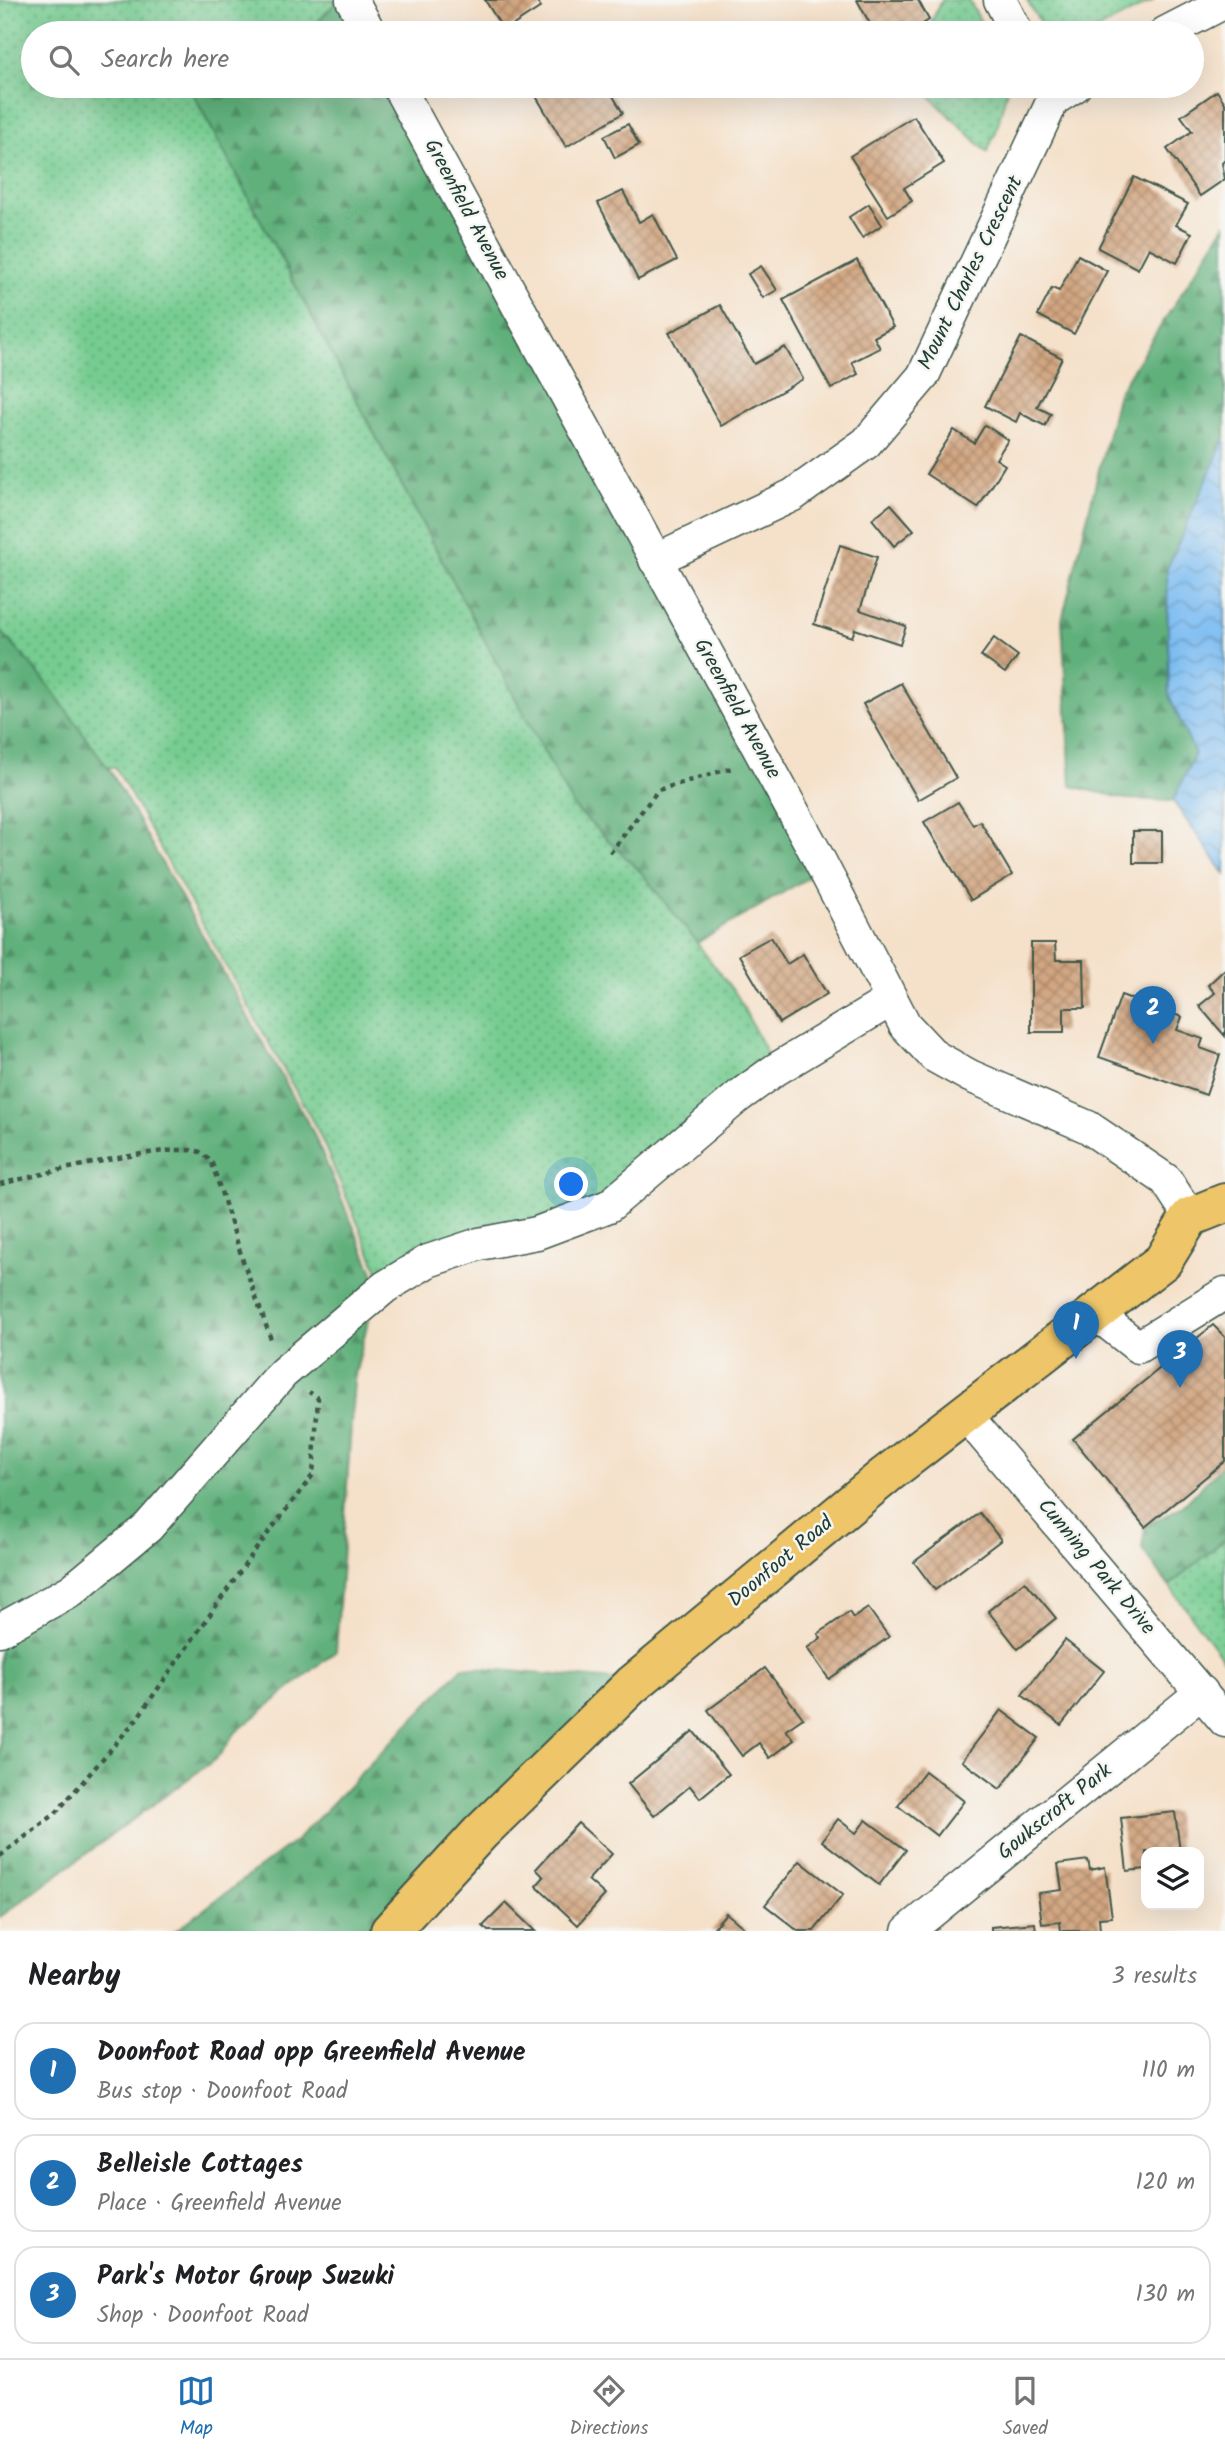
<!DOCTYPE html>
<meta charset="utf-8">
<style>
:root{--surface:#fff;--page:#f6f6f6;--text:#202124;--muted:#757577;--line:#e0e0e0;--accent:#1f6fb2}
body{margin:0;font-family:Kalam,sans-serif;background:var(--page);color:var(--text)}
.controls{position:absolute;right:21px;bottom:21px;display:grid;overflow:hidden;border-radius:14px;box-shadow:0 7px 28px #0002}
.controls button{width:63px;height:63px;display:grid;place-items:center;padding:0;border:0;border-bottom:2px solid var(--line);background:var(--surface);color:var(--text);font:35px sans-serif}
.you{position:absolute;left:572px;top:1185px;width:24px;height:24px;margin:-18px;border:5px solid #fff;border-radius:50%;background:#1a73e8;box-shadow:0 0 0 10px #1a73e833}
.badge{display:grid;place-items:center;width:46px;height:46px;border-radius:50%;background:var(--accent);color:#fff;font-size:23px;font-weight:700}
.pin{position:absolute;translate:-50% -58px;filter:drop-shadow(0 2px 4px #0008)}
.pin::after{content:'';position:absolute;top:37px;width:24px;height:21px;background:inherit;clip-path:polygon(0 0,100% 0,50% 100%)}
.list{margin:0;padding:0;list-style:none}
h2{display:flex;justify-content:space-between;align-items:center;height:91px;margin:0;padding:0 28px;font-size:30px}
h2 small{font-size:23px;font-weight:400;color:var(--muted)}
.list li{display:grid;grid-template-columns:46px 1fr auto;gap:21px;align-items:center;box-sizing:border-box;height:98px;margin:0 14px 14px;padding:0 14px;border:2px solid var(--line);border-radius:21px}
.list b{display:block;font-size:26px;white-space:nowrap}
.list p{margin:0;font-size:23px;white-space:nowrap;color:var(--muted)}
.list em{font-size:23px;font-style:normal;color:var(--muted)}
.icon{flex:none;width:38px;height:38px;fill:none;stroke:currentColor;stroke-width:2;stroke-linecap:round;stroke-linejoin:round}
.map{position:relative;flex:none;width:1225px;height:1931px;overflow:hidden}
.search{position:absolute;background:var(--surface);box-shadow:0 7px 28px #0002;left:21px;right:21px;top:21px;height:77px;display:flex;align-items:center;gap:18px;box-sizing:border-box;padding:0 24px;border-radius:38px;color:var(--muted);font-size:26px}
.sheet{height:427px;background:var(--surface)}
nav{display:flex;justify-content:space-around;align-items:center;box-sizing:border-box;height:98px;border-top:2px solid var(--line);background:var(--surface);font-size:19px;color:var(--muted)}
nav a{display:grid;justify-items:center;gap:4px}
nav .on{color:var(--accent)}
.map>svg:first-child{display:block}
</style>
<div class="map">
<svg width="1225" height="1931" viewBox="0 0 1225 1931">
<defs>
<pattern id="grass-dots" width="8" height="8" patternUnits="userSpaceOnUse" patternTransform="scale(1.75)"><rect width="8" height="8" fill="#76cc91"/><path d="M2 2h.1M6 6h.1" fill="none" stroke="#60a777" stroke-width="1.8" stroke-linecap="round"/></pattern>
<pattern id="forest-firs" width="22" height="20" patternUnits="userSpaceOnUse" patternTransform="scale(1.75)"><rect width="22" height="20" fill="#60b07b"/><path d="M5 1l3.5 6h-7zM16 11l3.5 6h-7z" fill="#4f9066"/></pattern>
<pattern id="water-waves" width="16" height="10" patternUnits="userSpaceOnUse" patternTransform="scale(1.75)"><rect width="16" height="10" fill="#7ebdf2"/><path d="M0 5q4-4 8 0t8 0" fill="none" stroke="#679bc5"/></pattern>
<pattern id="building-cross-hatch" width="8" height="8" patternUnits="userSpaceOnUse" patternTransform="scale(1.75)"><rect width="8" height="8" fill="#d2a681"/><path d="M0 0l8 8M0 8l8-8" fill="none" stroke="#aa886a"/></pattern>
</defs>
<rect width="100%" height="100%" fill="#f6f6f2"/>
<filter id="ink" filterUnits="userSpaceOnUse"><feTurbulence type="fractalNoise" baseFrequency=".0143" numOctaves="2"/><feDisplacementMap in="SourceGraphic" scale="14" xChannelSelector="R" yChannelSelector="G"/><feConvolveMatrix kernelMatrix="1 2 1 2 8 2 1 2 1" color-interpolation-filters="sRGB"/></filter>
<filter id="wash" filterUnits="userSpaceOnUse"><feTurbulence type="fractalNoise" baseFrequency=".00686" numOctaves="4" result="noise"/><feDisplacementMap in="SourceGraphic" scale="28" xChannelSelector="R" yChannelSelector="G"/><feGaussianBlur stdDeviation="1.57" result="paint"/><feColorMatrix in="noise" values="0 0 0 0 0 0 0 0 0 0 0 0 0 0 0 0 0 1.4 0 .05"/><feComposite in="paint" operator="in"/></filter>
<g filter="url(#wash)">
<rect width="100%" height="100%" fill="#f5e1ca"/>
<g fill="url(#grass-dots)" stroke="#4a8462" stroke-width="2">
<path d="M0,0H338L308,33H33V86H189L573,806L641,872L697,943L738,997L775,1070L638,1183L385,1287L318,1131L115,767L0,776Z"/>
<path d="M942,0H969L987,33H926Z"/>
<path d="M1027,0H1154L1091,33H1046Z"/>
<path d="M919,86H1008L996,132L987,152Z"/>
<path d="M1225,1537V1661L1169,1586Z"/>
</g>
<g fill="url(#forest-firs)" stroke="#407658" stroke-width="2">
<path d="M338,0L369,33H308Z"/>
<path d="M189,86H398L823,869L697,943L641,872L573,806Z"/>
<path d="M1225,225V438L1167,569L1169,695L1195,754L1173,801L1126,799L1071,786L1062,620L1118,393Z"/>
<path d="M0,630L46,682L111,772L313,1132L377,1282L354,1380L336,1651L236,1732L218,1757L0,1917Z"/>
<path d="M1225,1462V1539L1169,1586L1142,1549L1145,1527L1184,1505Z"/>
<path d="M463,1667L628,1681L383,1931H175L298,1839Z"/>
</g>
<path fill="url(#water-waves)" stroke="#4e7d93" stroke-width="2" d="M1225,438V874L1173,801L1195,754L1169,695L1167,569Z"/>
<g id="blocks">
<g fill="url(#building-cross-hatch)">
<path d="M485,0H536L541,7L504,31Z"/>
<path d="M857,0H918L929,20L916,28L919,33H875Z"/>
<path d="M530,86H607L623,113L566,147Z"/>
<path d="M1217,91L1225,103V160L1222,163L1225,179L1200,196L1167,149L1192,131L1181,116Z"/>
<path d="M914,116L944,163L904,188L912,201L888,216L850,156Z"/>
<path d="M628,124L639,145L615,158L604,136Z"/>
<path d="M1134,177L1188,204L1176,225L1192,233L1177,263L1149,248L1138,269L1098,248Z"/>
<path d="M623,191L639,222L653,214L677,260L638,280L598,203Z"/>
<path d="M869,204L882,225L862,238L849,217Z"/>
<path d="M1078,255L1107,271L1074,334L1038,315L1052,288L1059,291Z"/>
<path d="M857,260L893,327L874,337L880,348L852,362L858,374L831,389L783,300Z"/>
<path d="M761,266L777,290L763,298L748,274Z"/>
<path d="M720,305L754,364L785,347L803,379L721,426L669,333Z"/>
<path d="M1021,337L1062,358L1037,407L1051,414L1045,426L1020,413L1016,422L985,406Z"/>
<path d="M985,425L1008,440L996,459L1005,465L978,508L926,474L954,430L974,443Z"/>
<path d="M891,504L914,530L894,546L872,519Z"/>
<path d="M840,545L877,557L860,610L906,626L900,644L855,629L852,637L814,624Z"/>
<path d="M994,638L1018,656L1005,673L981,656Z"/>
<path d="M901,683L956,778L918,800L863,704Z"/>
<path d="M958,802L973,825L980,821L1012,875L971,900L924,822Z"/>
<rect x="1133" y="831" width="29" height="32"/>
<path d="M771,937L787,964L803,954L827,994L779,1023L739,955Z"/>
<path d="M1031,943H1055L1056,960H1084L1085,1008H1064V1032H1031Z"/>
<path d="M1225,969V1036L1199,1006L1215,993L1208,985Z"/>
<path d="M1121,995L1182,1017L1177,1030L1203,1039L1200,1048L1220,1055L1206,1095L1099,1057Z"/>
<path d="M1213,1325L1225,1337V1461L1145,1527L1073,1439Z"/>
<path d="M980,1513L1001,1540L935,1590L914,1562Z"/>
<path d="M1025,1581L1056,1618L1018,1649L988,1611Z"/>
<path d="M868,1608L889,1637L829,1679L807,1648L821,1638L818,1634L849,1612L853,1618Z"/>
<path d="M1065,1640L1104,1671L1061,1725L1022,1695Z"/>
<path d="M765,1668L803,1718L786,1730L794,1740L770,1758L759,1743L742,1756L708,1710Z"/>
<path d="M1001,1710L1039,1738L1000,1789L962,1761Z"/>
<path d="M693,1731L729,1774L700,1798L690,1786L654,1816L628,1784Z"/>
<path d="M925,1771L964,1801L937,1836L898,1806Z"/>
<path d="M1175,1812L1180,1852H1146V1869L1127,1871L1121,1818Z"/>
<path d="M838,1819L856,1833L866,1820L906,1850L879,1885L822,1841Z"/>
<path d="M578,1823L612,1854L588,1880L605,1895L578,1925L536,1886L544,1877L536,1869Z"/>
<path d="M1088,1860L1090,1870L1105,1867L1112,1917L1099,1918L1100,1931H1061L1060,1922L1042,1924L1038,1893L1062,1890L1058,1864Z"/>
<path d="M800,1861L843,1895L814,1931H798L765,1905Z"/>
<path d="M506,1903L535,1931H488L483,1926Z"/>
<path d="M726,1913L748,1931H711Z"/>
<path d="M1035,1923L1036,1931H991V1927Z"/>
</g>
</g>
</g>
<g filter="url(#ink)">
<use href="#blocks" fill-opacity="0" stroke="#3f564a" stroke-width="2"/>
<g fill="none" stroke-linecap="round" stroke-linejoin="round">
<g stroke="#3f564a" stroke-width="35">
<g id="minor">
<path d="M352,0L370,33"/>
<path d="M1000,0L1017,33"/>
<path d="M1165,33L1225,2"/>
<path d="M398,86L813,848L905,1025L934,1056L970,1076L1088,1127L1166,1180L1190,1217"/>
<path d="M655,560L793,495L866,443L923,376L1053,100L1075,86"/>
<path d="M1095,1313L1138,1347L1225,1293"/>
<path d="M965,1414L1225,1721"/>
<path d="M0,1630L72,1590L148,1527L283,1373L385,1287L428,1261L479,1244L537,1233L609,1206L739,1096L775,1070L891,1000"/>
<path d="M908,1931L1202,1692"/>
</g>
</g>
<g stroke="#3f564a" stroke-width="42">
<path id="major" d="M390,1931L480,1833L632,1685L886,1475L1163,1261L1190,1217L1225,1203"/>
</g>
<g stroke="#3f564a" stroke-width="4.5" stroke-dasharray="5 5" stroke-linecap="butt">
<path d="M610,853L658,790L735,767"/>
<path d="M0,1184C35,1176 174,1141 200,1152C205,1154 209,1160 212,1163L243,1261L272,1342"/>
<path d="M0,1856L55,1814L136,1720L256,1549L313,1475L318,1398L309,1392"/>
</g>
<use href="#minor" stroke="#fff" stroke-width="32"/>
<use href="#major" stroke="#eec569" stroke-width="38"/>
</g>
</g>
<g text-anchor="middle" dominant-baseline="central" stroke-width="5" stroke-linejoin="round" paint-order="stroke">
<g font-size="21" fill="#1f3d34" stroke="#f6f6f2">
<text transform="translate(466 210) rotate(62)">Greenfield Avenue</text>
<text transform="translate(971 273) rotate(-64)">Mount Charles Crescent</text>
<text transform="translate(737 709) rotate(61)">Greenfield Avenue</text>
<text transform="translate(781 1562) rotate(-40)">Doonfoot Road</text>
<text transform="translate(1096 1567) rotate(50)">Cunning Park Drive</text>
<text transform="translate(1055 1812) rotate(-39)">Goukscroft Park</text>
</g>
</g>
</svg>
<div class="controls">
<button><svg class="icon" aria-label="layers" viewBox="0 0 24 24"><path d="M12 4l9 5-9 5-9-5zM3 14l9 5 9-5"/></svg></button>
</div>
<div class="you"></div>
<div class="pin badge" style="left:1076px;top:1359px">1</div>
<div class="pin badge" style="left:1153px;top:1044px">2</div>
<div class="pin badge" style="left:1180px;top:1388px">3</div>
<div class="search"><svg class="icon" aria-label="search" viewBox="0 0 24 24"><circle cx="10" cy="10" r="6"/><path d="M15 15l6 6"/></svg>Search here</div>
</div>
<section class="sheet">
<h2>Nearby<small>3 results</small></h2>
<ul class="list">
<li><span class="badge">1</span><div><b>Doonfoot Road opp Greenfield Avenue</b><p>Bus stop · Doonfoot Road</p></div><em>110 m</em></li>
<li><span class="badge">2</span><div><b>Belleisle Cottages</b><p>Place · Greenfield Avenue</p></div><em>120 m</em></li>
<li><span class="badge">3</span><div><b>Park's Motor Group Suzuki</b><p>Shop · Doonfoot Road</p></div><em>130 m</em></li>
</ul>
</section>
<nav>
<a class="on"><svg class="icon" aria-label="map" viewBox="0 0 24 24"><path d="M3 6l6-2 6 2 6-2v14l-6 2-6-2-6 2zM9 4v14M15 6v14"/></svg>Map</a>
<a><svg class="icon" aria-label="directions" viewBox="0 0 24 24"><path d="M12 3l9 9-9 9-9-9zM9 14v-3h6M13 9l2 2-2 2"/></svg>Directions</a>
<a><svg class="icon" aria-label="saved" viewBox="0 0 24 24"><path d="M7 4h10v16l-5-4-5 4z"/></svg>Saved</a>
</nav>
